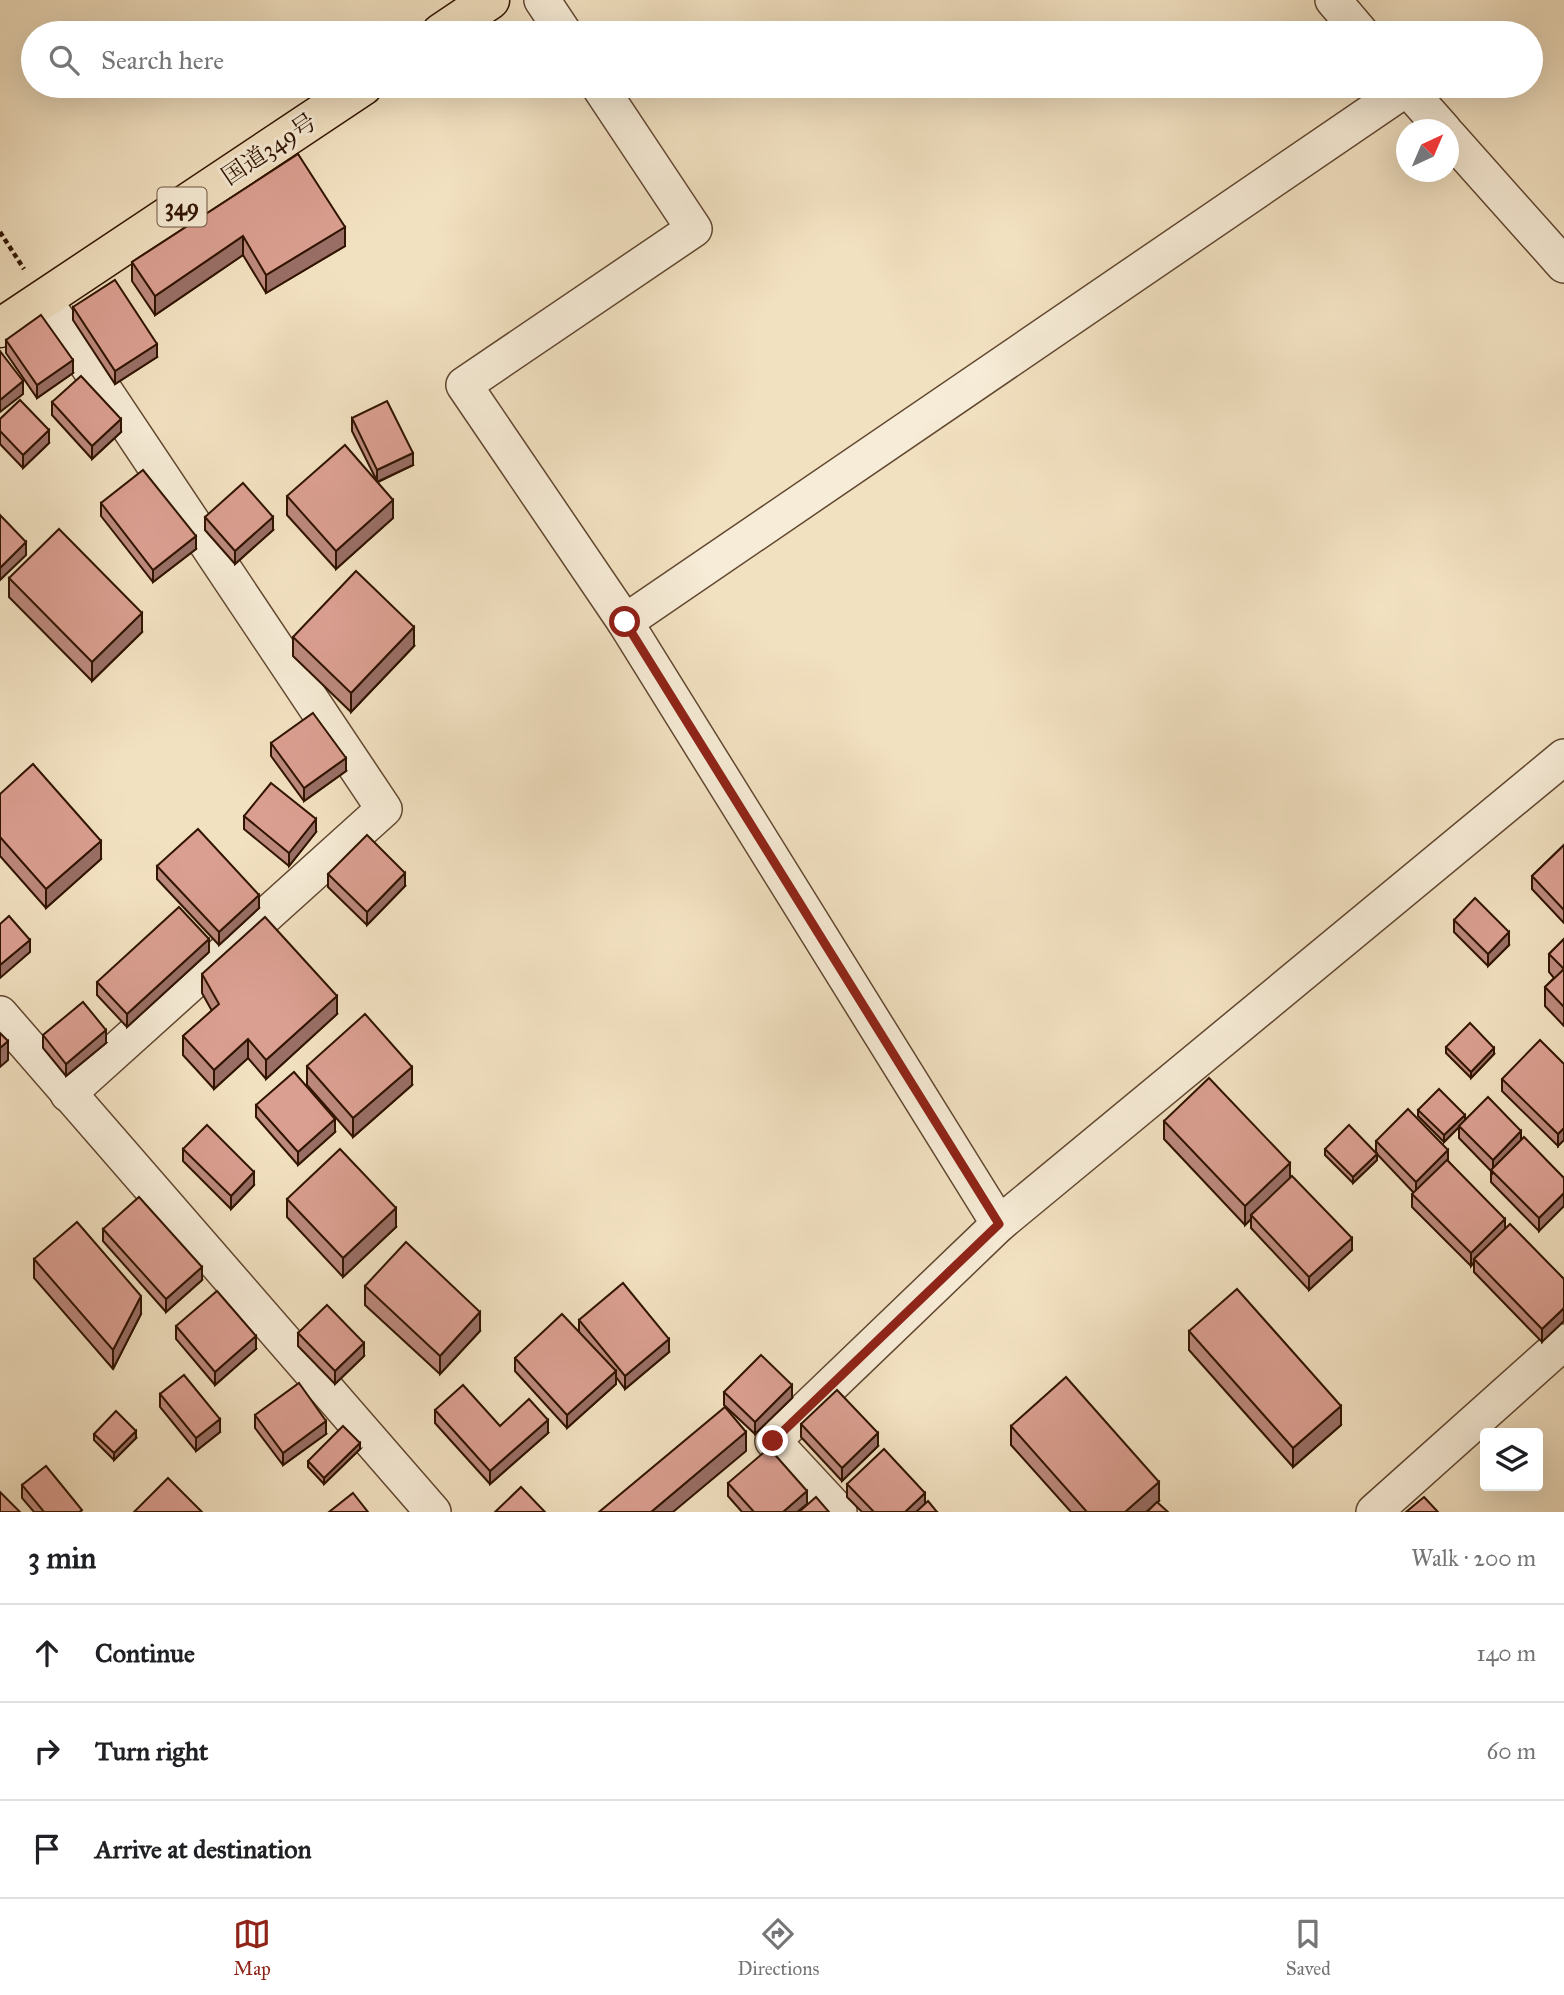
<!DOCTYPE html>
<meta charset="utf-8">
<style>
:root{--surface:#fff;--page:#f6f6f6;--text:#202124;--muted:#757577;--line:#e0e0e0;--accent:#8f2418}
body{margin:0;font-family:"IM FELL Great Primer","Noto Serif JP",serif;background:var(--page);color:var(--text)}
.controls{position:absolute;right:21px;bottom:21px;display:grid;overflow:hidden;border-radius:7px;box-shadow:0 7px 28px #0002}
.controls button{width:63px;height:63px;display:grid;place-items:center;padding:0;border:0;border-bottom:2px solid var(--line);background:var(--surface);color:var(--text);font:35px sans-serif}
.compass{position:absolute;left:1396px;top:119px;width:63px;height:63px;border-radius:50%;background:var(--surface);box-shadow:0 7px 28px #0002;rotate:44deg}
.stop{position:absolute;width:21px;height:21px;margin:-16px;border:5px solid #8f2418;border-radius:50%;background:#fff}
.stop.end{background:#8f2418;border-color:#fff;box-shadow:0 2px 7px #0008}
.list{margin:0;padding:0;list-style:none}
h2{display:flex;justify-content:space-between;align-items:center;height:91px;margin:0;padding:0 28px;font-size:30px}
h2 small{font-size:23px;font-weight:400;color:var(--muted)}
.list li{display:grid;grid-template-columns:46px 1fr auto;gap:21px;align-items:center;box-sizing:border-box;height:98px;padding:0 28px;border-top:2px solid var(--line)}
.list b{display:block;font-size:26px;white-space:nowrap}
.list em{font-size:23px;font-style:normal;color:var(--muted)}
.icon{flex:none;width:38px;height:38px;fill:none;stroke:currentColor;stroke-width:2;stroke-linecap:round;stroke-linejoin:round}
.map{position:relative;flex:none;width:1564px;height:1512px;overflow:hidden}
.search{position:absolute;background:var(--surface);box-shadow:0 7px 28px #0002;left:21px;right:21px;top:21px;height:77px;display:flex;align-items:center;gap:18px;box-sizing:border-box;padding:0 24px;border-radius:38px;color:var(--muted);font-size:26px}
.sheet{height:385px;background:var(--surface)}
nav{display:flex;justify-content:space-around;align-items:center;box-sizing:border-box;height:98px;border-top:2px solid var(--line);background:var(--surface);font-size:19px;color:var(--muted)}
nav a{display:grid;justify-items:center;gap:4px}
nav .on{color:var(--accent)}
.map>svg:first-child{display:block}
</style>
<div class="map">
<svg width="1564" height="1512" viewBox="0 0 1564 1512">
<rect width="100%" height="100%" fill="#f2e1c1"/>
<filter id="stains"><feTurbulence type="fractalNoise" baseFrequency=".00286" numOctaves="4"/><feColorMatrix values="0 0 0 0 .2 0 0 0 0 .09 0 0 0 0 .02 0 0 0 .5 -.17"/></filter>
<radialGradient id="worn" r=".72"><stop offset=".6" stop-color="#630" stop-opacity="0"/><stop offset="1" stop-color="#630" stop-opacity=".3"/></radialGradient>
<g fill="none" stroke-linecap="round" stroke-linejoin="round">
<g stroke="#614730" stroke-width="38">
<g id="minor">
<path d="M542,0L564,33"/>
<path d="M1333,0L1361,33"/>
<path d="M599,86L694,229L464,385L625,622L999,1224"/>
<path d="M1405,86L1444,130"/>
<path d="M1448,135L1564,265"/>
<path d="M44,300L384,809L68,1094"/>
<path d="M625,622L1407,88"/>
<path d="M0,1014L433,1512"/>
<path d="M839,1512L773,1441L999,1224L1564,757"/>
<path d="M1374,1512L1564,1342"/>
</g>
</g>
<g stroke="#311400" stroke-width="41">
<g id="highway">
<path d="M441,33L490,0"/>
<path d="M0,328L363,86"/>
</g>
</g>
<path stroke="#311400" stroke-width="4.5" stroke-dasharray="5 3.5" stroke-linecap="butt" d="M0,232L24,269"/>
<use href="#minor" stroke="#f7ecd7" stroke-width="35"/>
<use href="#highway" stroke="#f2e1c1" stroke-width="38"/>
</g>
<g fill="#bc897d" stroke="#311400" stroke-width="2">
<path d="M298,154L345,246L266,293L243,255L155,315L132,281V262Z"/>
<path d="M73,307L157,357L115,384L73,320Z"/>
<path d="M6,340L73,373L37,398L6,353Z"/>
<path d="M52,402L121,432L92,459L52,415Z"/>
<path d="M352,418L413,465L378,482L393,518L336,569L287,515V496L377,481L352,431Z"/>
<path d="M0,419L49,443L23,468L0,444Z"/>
<path d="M101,503L196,549L153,582L101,516Z"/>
<path d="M205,517L273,530L235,564L205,530Z"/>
<path d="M9,578L142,632L92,681L9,597Z"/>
<path d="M293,637L414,646L351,712L293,656Z"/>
<path d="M271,743L346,771L304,801L271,756Z"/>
<path d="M0,794L101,859L46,908L0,856Z"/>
<path d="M244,816L316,832L289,866L244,829Z"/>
<path d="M1564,845V923L1532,889V876Z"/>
<path d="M157,866L259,908L219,945L157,879Z"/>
<path d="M328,874L405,886L367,925L328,887Z"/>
<path d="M1454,920L1509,945L1488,966L1454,932Z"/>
<path d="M1564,939V1026L1545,1006V987L1554,978L1549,972V954Z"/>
<path d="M209,952L127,1027L97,995V982Z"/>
<path d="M202,974L337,1014L266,1079L248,1058L214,1089L183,1055V1036L212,1011L202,993Z"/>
<path d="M43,1035L106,1043L66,1076L43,1048Z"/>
<path d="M1446,1047L1494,1054L1471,1078L1446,1053Z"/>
<path d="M1564,1064L1558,1146L1502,1091V1079Z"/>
<path d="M307,1066L412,1085L353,1137L307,1085Z"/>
<path d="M256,1105L335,1132L298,1165L256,1117Z"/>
<path d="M1418,1110L1465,1120L1521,1139L1564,1178L1539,1231L1491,1182V1171L1459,1138V1127L1444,1142L1418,1116Z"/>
<path d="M1164,1121L1290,1177L1352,1250L1309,1290L1251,1228V1219L1245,1225L1164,1139Z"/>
<path d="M1376,1141L1448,1161L1505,1229L1564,1279L1542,1342L1474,1272V1262L1471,1266L1412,1207V1194L1414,1193L1377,1154V1160L1353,1183L1325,1155V1149L1376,1153Z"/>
<path d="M183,1149L254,1185L231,1209L183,1161Z"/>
<path d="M287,1199L396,1227L343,1277L287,1217Z"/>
<path d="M103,1229L202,1280L166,1312L103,1241Z"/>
<path d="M34,1259L141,1314L113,1369L34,1278Z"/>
<path d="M365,1286L480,1331L440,1374L365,1305Z"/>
<path d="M579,1320L669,1352L625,1389L616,1377V1384L567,1428L515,1371V1358L579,1332Z"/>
<path d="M176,1326L256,1349L215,1385L176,1339Z"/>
<path d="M1189,1331L1341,1425L1293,1467L1189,1350Z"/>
<path d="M298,1333L364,1356L335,1384L298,1346Z"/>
<path d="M724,1392L792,1398L755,1434L724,1405Z"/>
<path d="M160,1394L220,1432L196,1451L160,1407Z"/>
<path d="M435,1410L500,1426L548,1433L490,1484L435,1423Z"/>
<path d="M255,1415L326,1434L283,1465L255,1428Z"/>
<path d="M801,1424L878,1446L842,1481L801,1437Z"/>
<path d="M1011,1426L1159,1501L1146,1512H1071L1011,1445Z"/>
<path d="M94,1434L136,1438L114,1460L94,1440Z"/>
<path d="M360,1449L324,1484L308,1467V1461Z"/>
<path d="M728,1483L807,1504L797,1512H742L728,1496Z"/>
<path d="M847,1484L925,1504L937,1512H862L847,1497Z"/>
<path d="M22,1485L82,1512H34L22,1498Z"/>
</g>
<g fill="#996f66" stroke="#311400" stroke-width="2">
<path d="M345,227V246L266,293V275Z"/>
<path d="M243,236V255L155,315V296Z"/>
<path d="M157,344V357L115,384V371Z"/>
<path d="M73,360V373L37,398V385Z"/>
<path d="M23,381V394L0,412V400Z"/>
<path d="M121,419V432L92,459V446Z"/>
<path d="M49,430V443L23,468V455Z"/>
<path d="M413,453V465L377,482V470Z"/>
<path d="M393,500V518L336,569V551Z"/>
<path d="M273,517V530L235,564V551Z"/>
<path d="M196,536V549L153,582V570Z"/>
<path d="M26,542V555L0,580V568Z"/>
<path d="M142,613V632L92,681V662Z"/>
<path d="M414,627V646L351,712V693Z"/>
<path d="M346,758V771L304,801V788Z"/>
<path d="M316,819V832L289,866V853Z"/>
<path d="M101,841V859L46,908V889Z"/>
<path d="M405,873V886L367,925V912Z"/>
<path d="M259,895V908L219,945V932Z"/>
<path d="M1509,932V945L1488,966V954Z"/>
<path d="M209,939V952L127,1027V1014Z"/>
<path d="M30,940V952L0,978V965Z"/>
<path d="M337,996V1014L266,1079V1060Z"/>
<path d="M106,1030V1043L66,1076V1064Z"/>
<path d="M248,1039V1058L214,1089V1070Z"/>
<path d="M8,1041V1060L0,1067V1048Z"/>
<path d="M1494,1048V1054L1471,1078V1072Z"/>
<path d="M412,1067V1085L353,1137V1118Z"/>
<path d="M1465,1115V1121L1444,1142V1135Z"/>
<path d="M335,1119V1132L298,1165V1152Z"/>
<path d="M1564,1128V1140L1558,1146V1134Z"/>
<path d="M1521,1131V1144L1493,1173V1160Z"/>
<path d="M1448,1150V1163L1416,1195V1182Z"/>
<path d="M1377,1154V1160L1353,1183V1177Z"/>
<path d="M1290,1163V1182L1251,1215V1219L1245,1225V1206Z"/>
<path d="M254,1172V1185L231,1209V1196Z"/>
<path d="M1564,1193V1206L1539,1231V1218Z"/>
<path d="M396,1208V1227L343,1277V1258Z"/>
<path d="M1505,1219V1232L1474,1259V1262L1471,1266V1253Z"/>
<path d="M1352,1238V1250L1309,1290V1277Z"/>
<path d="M202,1267V1280L166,1312V1299Z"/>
<path d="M141,1296V1314L113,1369V1350Z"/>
<path d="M1564,1308V1321L1542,1342V1329Z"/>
<path d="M480,1312V1331L440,1374V1356Z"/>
<path d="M256,1336V1349L215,1385V1372Z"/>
<path d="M669,1339V1352L625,1389V1376Z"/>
<path d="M364,1343V1356L335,1384V1371Z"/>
<path d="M616,1371V1384L567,1428V1415Z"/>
<path d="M792,1385V1398L755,1434V1422Z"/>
<path d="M1341,1406V1425L1293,1467V1448Z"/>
<path d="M220,1419V1432L196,1451V1438Z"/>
<path d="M548,1420V1433L490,1484V1471Z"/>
<path d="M326,1421V1434L283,1465V1453Z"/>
<path d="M136,1431V1438L114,1460V1453Z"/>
<path d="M746,1432V1451L673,1512H651Z"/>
<path d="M878,1433V1446L842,1481V1468Z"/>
<path d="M360,1443V1449L324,1484V1478Z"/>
<path d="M1159,1482V1501L1146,1512H1125Z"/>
<path d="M807,1491V1504L797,1512H783Z"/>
<path d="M925,1493V1506L918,1512H905Z"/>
</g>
<g fill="#db9f91" stroke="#311400" stroke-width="2">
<path d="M298,154L345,227L266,275L243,236L155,296L132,262Z"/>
<path d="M115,280L157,344L115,371L73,307Z"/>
<path d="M41,315L73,360L37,385L6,340Z"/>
<path d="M0,351L23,381L0,400Z"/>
<path d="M81,376L121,419L92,446L52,402Z"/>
<path d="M20,400L49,430L23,455L0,431V419Z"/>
<path d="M387,401L413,453L377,470L352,418Z"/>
<path d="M345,445L393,500L336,551L287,496Z"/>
<path d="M143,470L196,536L153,570L101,503Z"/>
<path d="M243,483L273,517L235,551L205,517Z"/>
<path d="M0,515L26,542L0,568Z"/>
<path d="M59,529L142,613L92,662L9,578Z"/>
<path d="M356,571L414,627L351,693L293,637Z"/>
<path d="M313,713L346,758L304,788L271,743Z"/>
<path d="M33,764L101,841L46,889L0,837V794Z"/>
<path d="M271,783L316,819L289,853L244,816Z"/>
<path d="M198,829L259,895L219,932L157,866Z"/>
<path d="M367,835L405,873L367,912L328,874Z"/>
<path d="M1564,845V910L1532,876Z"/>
<path d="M1475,898L1509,932L1488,954L1454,920Z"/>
<path d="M179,907L209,939L127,1014L97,982Z"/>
<path d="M9,916L30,940L0,965V924Z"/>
<path d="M265,917L337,996L266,1060L248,1039L214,1070L183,1036L219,1004L202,974Z"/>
<path d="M1564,939V1007L1545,987L1564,969L1549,954Z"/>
<path d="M83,1002L106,1030L66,1064L43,1035Z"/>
<path d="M365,1014L412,1067L353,1118L307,1066Z"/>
<path d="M1470,1023L1494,1048L1471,1072L1446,1047Z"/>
<path d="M0,1033L8,1041L0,1048Z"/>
<path d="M1540,1040L1564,1064V1128L1558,1134L1502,1079Z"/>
<path d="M294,1072L335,1119L298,1152L256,1105Z"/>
<path d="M1209,1078L1290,1163L1245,1206L1164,1121Z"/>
<path d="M1439,1089L1465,1115L1444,1135L1418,1110Z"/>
<path d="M1488,1097L1521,1131L1493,1160L1459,1126Z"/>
<path d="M1408,1109L1448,1150L1416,1182L1376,1141Z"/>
<path d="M207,1125L254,1172L231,1196L183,1149Z"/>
<path d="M1349,1125L1377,1154L1353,1177L1325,1149Z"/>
<path d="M1524,1137L1564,1178V1193L1539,1218L1491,1170Z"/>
<path d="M340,1149L396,1208L343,1258L287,1199Z"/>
<path d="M1447,1160L1505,1219L1471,1253L1412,1194Z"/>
<path d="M1292,1176L1352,1238L1309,1277L1251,1215Z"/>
<path d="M139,1197L202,1267L166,1299L103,1229Z"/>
<path d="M77,1222L141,1296L113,1350L34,1259Z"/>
<path d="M1510,1224L1564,1279V1308L1542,1329L1474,1259Z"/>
<path d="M406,1242L480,1312L440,1356L365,1286Z"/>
<path d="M623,1283L669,1339L625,1376L579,1320Z"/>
<path d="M1237,1289L1341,1406L1293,1448L1189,1331Z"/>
<path d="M217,1291L256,1336L215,1372L176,1326Z"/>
<path d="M327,1305L364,1343L335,1371L298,1333Z"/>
<path d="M562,1314L616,1371L567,1415L515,1358Z"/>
<path d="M761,1355L792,1385L755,1422L724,1392Z"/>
<path d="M184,1375L220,1419L196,1438L160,1394Z"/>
<path d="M1066,1377L1159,1482L1125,1512H1087L1011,1426Z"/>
<path d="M299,1383L326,1421L283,1453L255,1415Z"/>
<path d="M463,1385L500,1426L529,1399L548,1420L490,1471L435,1410Z"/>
<path d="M837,1390L878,1433L842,1468L801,1424Z"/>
<path d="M725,1407L746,1432L651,1512H599Z"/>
<path d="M116,1411L136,1431L114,1453L94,1434Z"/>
<path d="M343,1426L360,1443L324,1478L308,1461Z"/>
<path d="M769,1448L807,1491L783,1512H754L728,1483Z"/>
<path d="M884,1449L925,1493L905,1512H874L847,1484Z"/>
<path d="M46,1466L82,1510L79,1512H44L22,1485Z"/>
<path d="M168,1478L202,1512H134Z"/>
<path d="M521,1487L545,1512H495Z"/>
<path d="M0,1492L20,1512H0Z"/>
<path d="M353,1493L368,1512H329Z"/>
<path d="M816,1497L829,1512H799Z"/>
<path d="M1424,1497L1438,1512H1406Z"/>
<path d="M928,1501L937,1512H916Z"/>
<path d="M1157,1502L1168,1512H1147Z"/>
</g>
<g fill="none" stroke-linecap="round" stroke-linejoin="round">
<path stroke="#8f2418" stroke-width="9" d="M625,622L999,1224L773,1441"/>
</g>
<g text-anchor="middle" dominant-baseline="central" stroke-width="6" stroke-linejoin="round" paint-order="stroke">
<rect fill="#f7ecd7" stroke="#6c5540" stroke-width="2" x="157.5" y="187.5" width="49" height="39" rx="5"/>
<g font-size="23" font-weight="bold" fill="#311400">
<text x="182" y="207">349</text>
</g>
<g font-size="24" fill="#311400" stroke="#f7ecd7">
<text transform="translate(269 149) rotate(-34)">国道349号</text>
</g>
</g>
<rect width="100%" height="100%" filter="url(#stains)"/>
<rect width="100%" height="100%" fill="url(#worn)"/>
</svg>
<div class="controls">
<button><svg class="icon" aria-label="layers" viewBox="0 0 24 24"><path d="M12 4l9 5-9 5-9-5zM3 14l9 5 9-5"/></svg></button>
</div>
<svg class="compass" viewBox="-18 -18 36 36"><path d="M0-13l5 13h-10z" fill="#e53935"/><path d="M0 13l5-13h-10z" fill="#757577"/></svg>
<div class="stop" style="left:625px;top:622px"></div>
<div class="stop end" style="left:773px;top:1441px"></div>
<div class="search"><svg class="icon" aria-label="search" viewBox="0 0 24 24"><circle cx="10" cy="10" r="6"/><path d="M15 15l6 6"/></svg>Search here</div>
</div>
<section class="sheet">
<h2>3 min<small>Walk · 200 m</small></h2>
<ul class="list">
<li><svg class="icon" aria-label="ahead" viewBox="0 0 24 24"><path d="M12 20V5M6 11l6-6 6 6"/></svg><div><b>Continue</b></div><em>140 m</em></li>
<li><svg class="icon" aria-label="right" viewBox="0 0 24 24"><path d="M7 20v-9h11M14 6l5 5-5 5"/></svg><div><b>Turn right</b></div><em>60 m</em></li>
<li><svg class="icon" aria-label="arrive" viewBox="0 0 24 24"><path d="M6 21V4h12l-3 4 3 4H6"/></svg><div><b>Arrive at destination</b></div></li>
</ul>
</section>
<nav>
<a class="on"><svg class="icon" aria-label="map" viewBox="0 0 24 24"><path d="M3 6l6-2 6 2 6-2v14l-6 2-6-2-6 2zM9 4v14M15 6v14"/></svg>Map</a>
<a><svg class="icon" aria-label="directions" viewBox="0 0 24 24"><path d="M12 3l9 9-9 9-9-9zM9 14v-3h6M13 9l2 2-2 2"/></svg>Directions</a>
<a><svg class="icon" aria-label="saved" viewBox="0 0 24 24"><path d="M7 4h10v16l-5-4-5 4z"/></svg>Saved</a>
</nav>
